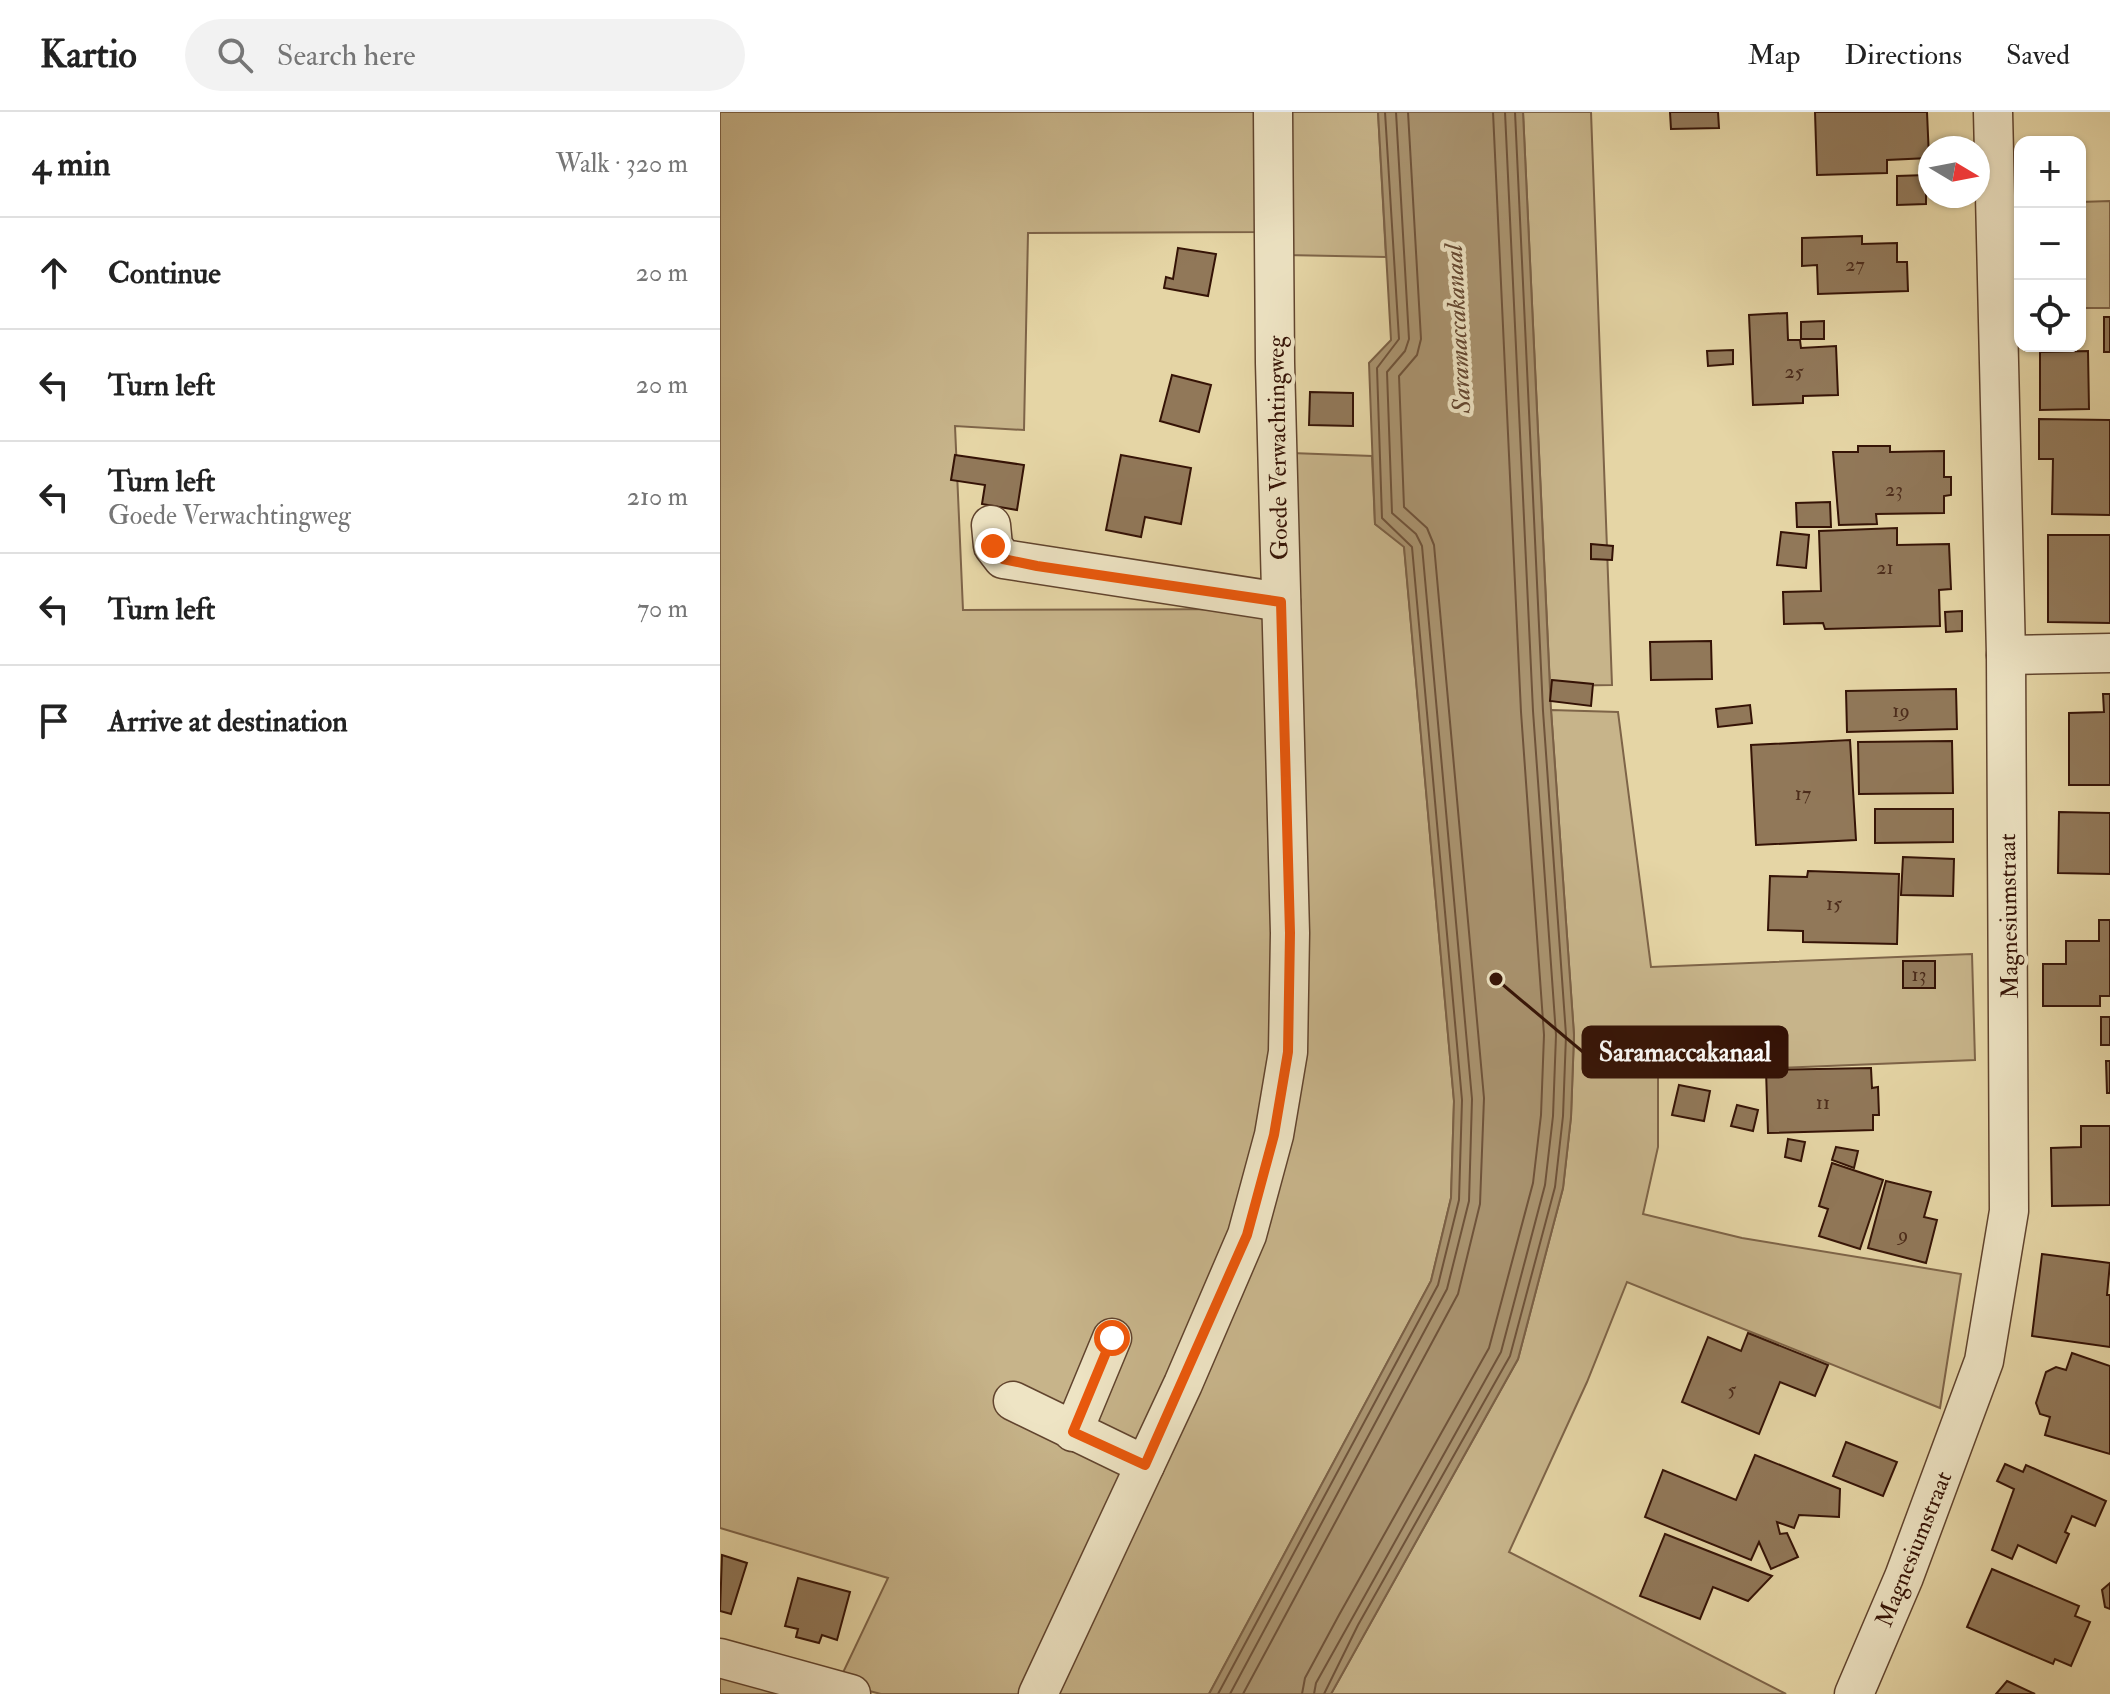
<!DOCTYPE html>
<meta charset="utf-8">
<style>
:root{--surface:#fff;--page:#f2f2f2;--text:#222;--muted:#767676;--line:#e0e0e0}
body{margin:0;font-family:"IM FELL Double Pica",serif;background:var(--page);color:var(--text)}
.controls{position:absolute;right:24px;top:24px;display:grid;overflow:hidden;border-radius:16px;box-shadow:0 2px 6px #0004}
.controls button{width:72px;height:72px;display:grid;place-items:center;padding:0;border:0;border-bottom:2px solid var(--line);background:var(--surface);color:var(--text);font:40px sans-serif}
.compass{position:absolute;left:1198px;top:24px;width:72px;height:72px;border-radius:50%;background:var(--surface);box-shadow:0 2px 6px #0004;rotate:100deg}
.stop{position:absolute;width:24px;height:24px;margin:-18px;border:6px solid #ea580c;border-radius:50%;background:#fff}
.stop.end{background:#ea580c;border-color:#fff;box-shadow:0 2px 8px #0008}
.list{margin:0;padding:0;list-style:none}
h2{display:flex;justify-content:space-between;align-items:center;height:104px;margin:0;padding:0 32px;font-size:34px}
h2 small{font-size:26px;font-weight:400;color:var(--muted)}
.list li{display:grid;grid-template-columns:52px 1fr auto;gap:24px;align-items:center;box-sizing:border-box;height:112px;padding:0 32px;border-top:2px solid var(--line)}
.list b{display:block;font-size:30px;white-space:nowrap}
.list p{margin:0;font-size:26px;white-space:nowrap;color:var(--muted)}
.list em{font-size:26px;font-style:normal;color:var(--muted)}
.icon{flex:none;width:44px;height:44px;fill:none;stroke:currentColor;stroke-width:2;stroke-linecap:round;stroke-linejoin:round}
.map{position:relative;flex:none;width:1390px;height:1582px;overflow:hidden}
header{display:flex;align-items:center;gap:48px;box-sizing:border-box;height:112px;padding:0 40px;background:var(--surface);border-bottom:2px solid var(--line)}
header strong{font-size:38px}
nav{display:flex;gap:44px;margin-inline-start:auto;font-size:28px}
.search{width:560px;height:72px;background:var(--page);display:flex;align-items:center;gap:20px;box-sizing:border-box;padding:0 28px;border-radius:44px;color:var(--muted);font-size:30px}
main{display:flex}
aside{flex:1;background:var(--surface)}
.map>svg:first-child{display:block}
</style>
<header>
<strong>Kartio</strong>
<div class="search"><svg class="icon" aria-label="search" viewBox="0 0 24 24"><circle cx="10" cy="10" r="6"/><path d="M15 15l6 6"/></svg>Search here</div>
<nav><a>Map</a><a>Directions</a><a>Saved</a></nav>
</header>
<main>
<aside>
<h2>4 min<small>Walk · 320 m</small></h2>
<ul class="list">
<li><svg class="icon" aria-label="ahead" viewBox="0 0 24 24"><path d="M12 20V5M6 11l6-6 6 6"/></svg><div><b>Continue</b></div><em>20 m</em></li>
<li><svg class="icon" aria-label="left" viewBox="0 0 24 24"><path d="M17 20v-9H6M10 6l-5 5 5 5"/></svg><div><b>Turn left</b></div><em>20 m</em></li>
<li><svg class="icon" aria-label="left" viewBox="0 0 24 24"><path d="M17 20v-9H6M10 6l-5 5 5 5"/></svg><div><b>Turn left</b><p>Goede Verwachtingweg</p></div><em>210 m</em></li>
<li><svg class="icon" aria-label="left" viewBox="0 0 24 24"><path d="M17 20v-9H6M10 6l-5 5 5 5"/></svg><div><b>Turn left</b></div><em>70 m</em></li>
<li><svg class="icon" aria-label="arrive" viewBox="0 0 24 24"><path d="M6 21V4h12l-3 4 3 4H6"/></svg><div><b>Arrive at destination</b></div></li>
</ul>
</aside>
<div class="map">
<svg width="1390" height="1582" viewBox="0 0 1390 1582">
<rect width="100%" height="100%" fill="#e5d5a5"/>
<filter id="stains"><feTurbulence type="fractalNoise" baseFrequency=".0025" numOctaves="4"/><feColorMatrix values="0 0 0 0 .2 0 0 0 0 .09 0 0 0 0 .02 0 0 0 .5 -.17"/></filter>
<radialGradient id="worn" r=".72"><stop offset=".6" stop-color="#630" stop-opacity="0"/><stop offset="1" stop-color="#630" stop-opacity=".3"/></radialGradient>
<g fill="#c7b48a" stroke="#7e6448" stroke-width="2">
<path d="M0,0H544V120L308,121L304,318L235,314L243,498L547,497L554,953L527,1084L306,1582H161L118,1571L168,1466L0,1416Z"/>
<path d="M564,0H658L666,145L565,143Z"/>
<path d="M803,0H871L892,573L830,574Z"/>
<path d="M1390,89V196H1360V90Z"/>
<rect x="1287" y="90" width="13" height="107"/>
<path d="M571,341L652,344L655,412L684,434L734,989L731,1086L711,1169L489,1582H332L554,1067Z"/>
<path d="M831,598L898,600L931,855L1252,842L1255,948L938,961V1035L923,1102L1022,1126L1241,1162L1220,1296L907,1170L867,1270L789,1440L1066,1582H611L798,1247L843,1076L851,1005L854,923Z"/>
<path d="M0,1550L114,1582H0Z"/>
</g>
<path fill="#a9936f" stroke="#7b6045" stroke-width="2" d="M658,0H803L831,598L854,923L851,1005L843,1076L798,1247L611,1582H489L711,1169L731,1086L734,989L684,435L655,412L649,251L671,228Z"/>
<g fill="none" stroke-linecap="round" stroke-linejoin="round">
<g stroke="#6f533a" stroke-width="2">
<path d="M498,1582L718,1173L739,1088L742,988L692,435L662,406L657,256L679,227L665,0"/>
<path d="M510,1582L727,1177L749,1089L752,987L702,434L696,422L672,401L667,260L685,239L689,227L676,0"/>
<path d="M523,1582L738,1182L760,1092L764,986L714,433L707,416L684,395L679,264L697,243L701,227L688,0"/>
<path d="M582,1582L585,1566L619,1503L769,1236L813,1071L821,1003L824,923L801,600L773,0"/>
<path d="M594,1582L596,1571L781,1240L825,1073L833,1004L836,923L813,599L785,0"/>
<path d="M604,1582L638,1513L790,1244L835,1075L843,1004L846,923L823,599L795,0"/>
</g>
</g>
<g fill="#917859" stroke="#351306" stroke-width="2">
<path d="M950,0H998L999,16L951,17Z"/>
<path d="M1095,0H1207L1209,46L1167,48V61L1097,63Z"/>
<path d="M1206,63V92L1177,93V64Z"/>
<path d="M1142,124V132L1177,131V150H1187L1188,179L1098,182L1097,153L1082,154V126Z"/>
<path d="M458,136L496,142L488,184L444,176L446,165L453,167Z"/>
<path d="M1067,201L1068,228H1080L1081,236L1116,234L1118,283L1083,284V291L1033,293L1029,203Z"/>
<rect x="1384" y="205" width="6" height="35"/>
<path d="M1104,209V227H1081V210Z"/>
<path d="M1013,238V252L988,254L987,239Z"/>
<path d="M1368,239L1369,297L1320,298V240Z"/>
<path d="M452,263L491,273L479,320L440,309Z"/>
<path d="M590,280L633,281V314L589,313Z"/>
<path d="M1319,307L1390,308V403L1332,402L1333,347H1319Z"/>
<path d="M1138,334H1170V340L1224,339V365H1231V383L1224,384V401L1156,402L1157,412L1119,413L1113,340H1138Z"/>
<path d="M235,343L304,353L297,398L262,392L265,373L231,368Z"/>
<path d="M401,343L471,356L461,412L425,405L421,425L386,418Z"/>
<path d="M1110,390L1111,415H1077L1076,391Z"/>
<path d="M1177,416V433L1229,432L1231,477L1219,478L1220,514L1105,517L1103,511L1064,512L1063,480L1101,479L1099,419Z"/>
<path d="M1061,420L1089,423L1086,456L1057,453Z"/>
<path d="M1328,423H1390V511L1328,510Z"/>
<path d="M871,432L893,434L892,448L871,447Z"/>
<path d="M1242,499V519L1226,520L1225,500Z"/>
<path d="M991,529L992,567L931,568L930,530Z"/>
<path d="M832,568L873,572L871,594L830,589Z"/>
<path d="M1236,577L1237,617L1127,620L1126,579Z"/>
<path d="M1383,582H1390V673H1349V601L1384,600Z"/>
<path d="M1030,593L1032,611L998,615L996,597Z"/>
<path d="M1130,628L1136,728L1036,733L1031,633Z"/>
<path d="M1232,629L1233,681L1139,682L1138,630Z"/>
<path d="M1155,697H1233V730L1155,731Z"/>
<path d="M1339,700L1390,701V762L1338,761Z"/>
<path d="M1183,745L1234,747L1233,784L1181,783Z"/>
<path d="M1088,759L1179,762L1177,832L1083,830V819L1048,818L1050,764L1087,765Z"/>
<path d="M1379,808H1390V884H1380V894H1323V852H1346V829H1379Z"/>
<rect x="1183" y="849" width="32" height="27"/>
<rect x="1381" y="905" width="9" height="28"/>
<path d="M1386,949H1390V981H1387Z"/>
<path d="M1151,956L1152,976L1158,975L1159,1003H1153V1018L1048,1021L1046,958Z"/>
<path d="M959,973L990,979L984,1009L952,1003Z"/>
<path d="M1017,993L1038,998L1033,1019L1011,1014Z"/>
<path d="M1361,1014H1390V1093L1332,1094L1331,1036L1361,1035Z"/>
<path d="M1068,1027L1085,1030L1081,1049L1065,1045Z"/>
<path d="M1116,1035L1138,1039L1134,1056L1112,1048Z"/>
<path d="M1112,1051L1163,1068L1140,1137L1099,1124L1108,1097L1099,1094Z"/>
<path d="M1166,1069L1211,1080L1204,1105L1217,1108L1206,1151L1148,1136Z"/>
<path d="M1322,1142L1390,1151L1387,1183H1390V1235L1312,1224Z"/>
<path d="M1028,1221L1108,1253L1095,1284L1060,1270L1039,1322L962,1290L988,1225L1021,1239Z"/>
<path d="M1352,1241L1390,1254V1342L1325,1323L1330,1305L1320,1302L1316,1291L1326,1260L1336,1255L1346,1258Z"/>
<path d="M1126,1330L1177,1350L1163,1384L1113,1364Z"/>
<path d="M1035,1343L1120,1377L1119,1405L1079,1403L1074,1416L1057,1410L1060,1422L1067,1421L1078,1445L1051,1457L1039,1430L1031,1448L925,1405L943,1358L1016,1388Z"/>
<path d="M1285,1352L1303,1360L1306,1353L1386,1389L1375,1414L1352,1404L1345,1420L1349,1422L1336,1451L1298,1433L1292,1447L1272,1438L1294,1377L1277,1369Z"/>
<path d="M945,1422L1052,1464L1028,1489L993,1475L980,1507L920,1484Z"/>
<path d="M2,1443L27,1451L11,1502L0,1499Z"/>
<path d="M1272,1457L1359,1494L1355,1504L1370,1510L1351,1554L1335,1547L1333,1552L1247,1515Z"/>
<path d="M78,1466L130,1480L117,1528L102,1523L99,1531L76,1525L78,1517L65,1514Z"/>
<path d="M1390,1471V1497L1385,1495L1382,1478Z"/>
<path d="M1287,1569L1315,1582H1276Z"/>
</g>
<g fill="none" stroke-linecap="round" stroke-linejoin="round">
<g stroke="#61442e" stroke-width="41">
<g id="minor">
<path d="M271,413L273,434L283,447L561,490"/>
<path d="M1286,543L1390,541"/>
<path d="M293,1289L425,1353"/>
<path d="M353,1320L392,1226"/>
<path d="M0,1546L131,1582"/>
<path d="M318,1582L463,1272L527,1123L554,1023L568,940L570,821L555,251L553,0"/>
<path d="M1134,1582L1184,1465L1264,1249L1289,1099L1286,543L1273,0"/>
</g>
</g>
<use href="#minor" stroke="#eee4c4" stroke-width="38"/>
</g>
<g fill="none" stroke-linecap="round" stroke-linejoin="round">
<path stroke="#ea580c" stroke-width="10" d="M273,434L283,447L317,454L561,490L570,821L568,940L554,1023L527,1123L425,1353L353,1320L392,1226"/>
</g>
<g text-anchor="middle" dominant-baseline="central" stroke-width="8" stroke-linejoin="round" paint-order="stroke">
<g font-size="20" fill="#4c2c1b">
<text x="1135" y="152">27</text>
<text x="1074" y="259">25</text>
<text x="1174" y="377">23</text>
<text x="1165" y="455">21</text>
<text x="1181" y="598">19</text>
<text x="1083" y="681">17</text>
<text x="1114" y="791">15</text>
<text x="1199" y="862">13</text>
<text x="1103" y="990">11</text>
<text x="1183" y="1122">9</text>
<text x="1012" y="1277">5</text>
</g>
<g font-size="24" fill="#351306" stroke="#eee4c4">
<text transform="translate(558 336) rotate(-91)">Goede Verwachtingweg</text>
<text transform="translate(1289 804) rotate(-91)">Magnesiumstraat</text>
<text transform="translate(1194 1437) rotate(-68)">Magnesiumstraat</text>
</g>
<g font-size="26" font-style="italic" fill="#634630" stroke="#eee4c4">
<text transform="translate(738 217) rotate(-93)">Saramaccakanaal</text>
</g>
</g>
<path fill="none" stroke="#351306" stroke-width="3" d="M776 867L863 940"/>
<circle fill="#351306" stroke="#eee4c4" stroke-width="3" cx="776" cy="867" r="8"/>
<rect fill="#351306" stroke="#351306" stroke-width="3" x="863" y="915" width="204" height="50" rx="8"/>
<g font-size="26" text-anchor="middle" font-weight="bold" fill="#fff">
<text x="965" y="949">Saramaccakanaal</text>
</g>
<rect width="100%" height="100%" filter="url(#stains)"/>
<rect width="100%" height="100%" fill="url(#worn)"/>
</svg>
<div class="controls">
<button>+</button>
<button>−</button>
<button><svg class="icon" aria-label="locate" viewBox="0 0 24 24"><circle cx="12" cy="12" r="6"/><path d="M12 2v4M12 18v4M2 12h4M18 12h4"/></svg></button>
</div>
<svg class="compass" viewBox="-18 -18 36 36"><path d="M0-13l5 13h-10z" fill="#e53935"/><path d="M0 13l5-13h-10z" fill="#767676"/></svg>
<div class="stop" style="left:392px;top:1226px"></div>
<div class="stop end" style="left:273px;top:434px"></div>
</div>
</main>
